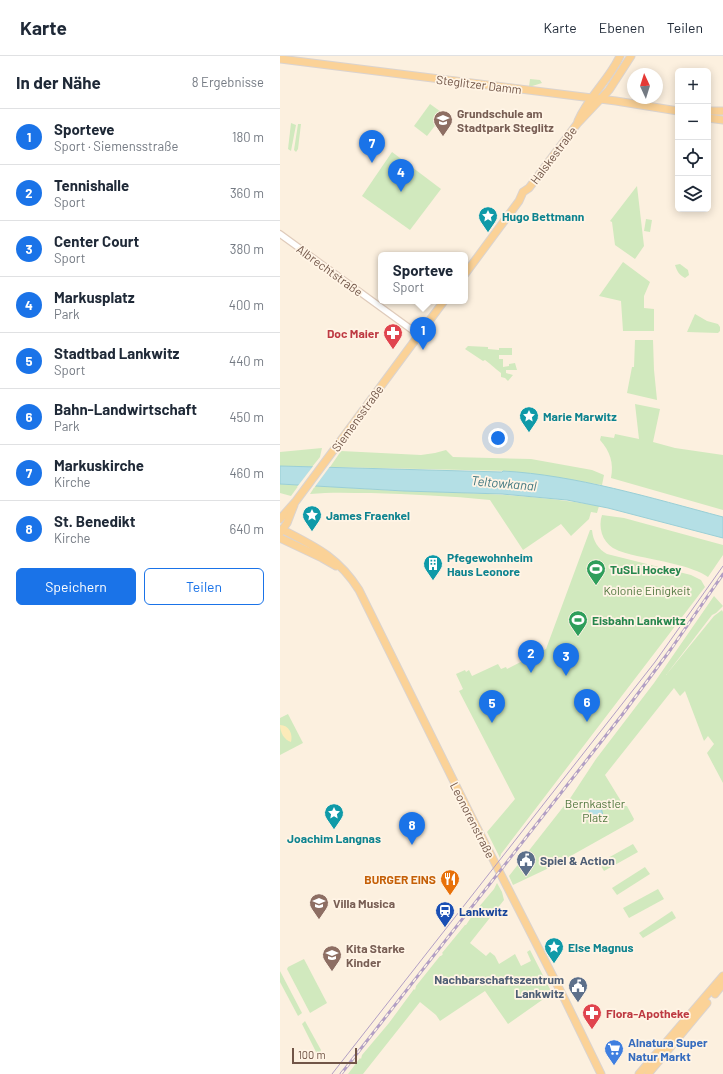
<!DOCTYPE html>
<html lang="de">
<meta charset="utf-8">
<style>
:root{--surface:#fff;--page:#f6f6f7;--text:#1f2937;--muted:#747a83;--line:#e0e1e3;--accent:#1a73e8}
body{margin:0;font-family:Barlow,sans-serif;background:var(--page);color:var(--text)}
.controls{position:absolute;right:12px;top:12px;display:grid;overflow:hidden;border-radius:6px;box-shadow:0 2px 10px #0003}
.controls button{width:36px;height:36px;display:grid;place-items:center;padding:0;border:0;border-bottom:1px solid var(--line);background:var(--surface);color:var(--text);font:20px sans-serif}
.compass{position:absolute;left:347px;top:12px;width:36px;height:36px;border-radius:50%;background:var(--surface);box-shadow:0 2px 10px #0003;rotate:356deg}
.scale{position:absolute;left:12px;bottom:10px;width:65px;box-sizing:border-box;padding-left:4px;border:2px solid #715547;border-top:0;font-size:11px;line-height:14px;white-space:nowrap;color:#715547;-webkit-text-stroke:3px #fff4e5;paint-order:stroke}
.you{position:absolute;left:218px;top:382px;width:14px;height:14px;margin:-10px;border:3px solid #fff;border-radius:50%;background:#1a73e8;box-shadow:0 0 0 6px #1a73e833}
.badge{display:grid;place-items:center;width:26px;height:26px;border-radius:50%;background:var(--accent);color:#fff;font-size:13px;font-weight:700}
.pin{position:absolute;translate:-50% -33px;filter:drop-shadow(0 1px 2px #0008)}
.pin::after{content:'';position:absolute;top:21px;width:14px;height:12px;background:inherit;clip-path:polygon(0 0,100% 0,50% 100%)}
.popup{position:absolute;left:98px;top:196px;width:90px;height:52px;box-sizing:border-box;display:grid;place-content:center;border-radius:6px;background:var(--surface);filter:drop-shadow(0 1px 3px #0005);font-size:13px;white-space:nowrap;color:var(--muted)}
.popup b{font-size:15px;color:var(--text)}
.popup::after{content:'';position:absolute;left:50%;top:100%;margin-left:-8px;border:8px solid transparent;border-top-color:var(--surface)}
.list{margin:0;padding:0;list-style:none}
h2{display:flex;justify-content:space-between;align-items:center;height:52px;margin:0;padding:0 16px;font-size:17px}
h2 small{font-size:13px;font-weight:400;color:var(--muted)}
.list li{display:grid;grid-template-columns:26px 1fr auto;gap:12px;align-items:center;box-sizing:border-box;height:56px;padding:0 16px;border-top:1px solid var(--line)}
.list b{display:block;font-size:15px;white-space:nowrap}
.list p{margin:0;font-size:13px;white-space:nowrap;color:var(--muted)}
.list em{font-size:13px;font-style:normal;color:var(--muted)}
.actions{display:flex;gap:8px;padding:12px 16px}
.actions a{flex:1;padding:9px 0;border:1px solid var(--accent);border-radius:6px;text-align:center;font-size:14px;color:var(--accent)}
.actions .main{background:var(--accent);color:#fff}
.icon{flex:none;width:22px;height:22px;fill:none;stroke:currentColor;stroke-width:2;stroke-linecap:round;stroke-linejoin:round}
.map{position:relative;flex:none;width:443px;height:1018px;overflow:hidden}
header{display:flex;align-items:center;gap:24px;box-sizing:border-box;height:56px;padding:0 20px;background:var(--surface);border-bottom:1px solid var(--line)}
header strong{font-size:19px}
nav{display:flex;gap:22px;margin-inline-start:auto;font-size:14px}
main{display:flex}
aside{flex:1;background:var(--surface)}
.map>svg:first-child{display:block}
</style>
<header>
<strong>Karte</strong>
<nav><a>Karte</a><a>Ebenen</a><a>Teilen</a></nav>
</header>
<main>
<aside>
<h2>In der Nähe<small>8 Ergebnisse</small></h2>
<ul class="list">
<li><span class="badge">1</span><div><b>Sporteve</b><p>Sport · Siemensstraße</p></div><em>180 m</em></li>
<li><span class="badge">2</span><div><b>Tennishalle</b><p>Sport</p></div><em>360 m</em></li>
<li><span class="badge">3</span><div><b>Center Court</b><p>Sport</p></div><em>380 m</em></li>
<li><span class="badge">4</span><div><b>Markusplatz</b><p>Park</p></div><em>400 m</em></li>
<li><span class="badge">5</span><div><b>Stadtbad Lankwitz</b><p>Sport</p></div><em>440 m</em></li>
<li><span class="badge">6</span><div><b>Bahn-Landwirtschaft</b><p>Park</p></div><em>450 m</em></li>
<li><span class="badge">7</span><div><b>Markuskirche</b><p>Kirche</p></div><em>460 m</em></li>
<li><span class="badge">8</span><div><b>St. Benedikt</b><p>Kirche</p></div><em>640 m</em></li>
</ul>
<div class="actions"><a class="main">Speichern</a><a>Teilen</a></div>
</aside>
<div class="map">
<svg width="443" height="1018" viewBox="0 0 443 1018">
<rect width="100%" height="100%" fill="#fcf0df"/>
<g fill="#d1e9be">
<path d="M250,23L260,24L262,27L249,31Z"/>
<path d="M150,48L164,58L147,80L134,70Z"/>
<path d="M11,67L16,69L11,95L8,93Z"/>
<path d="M18,68H21L18,93L16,96L14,94Z"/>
<path d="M112,96L161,133L130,174L82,140Z"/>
<path d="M357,130L364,190L355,203L335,189L332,166L330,165Z"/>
<path d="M366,163L372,164L370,176L364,175Z"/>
<path d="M343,206L370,226L364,240V252L374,253V275H343L341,245L319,240Z"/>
<path d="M400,208L408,214L409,219L405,222C399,219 397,215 395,209Z"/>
<path d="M415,258L427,265L438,268L440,271V275L438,277L407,276Z"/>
<path d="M355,284H373L374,314L377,344L347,337L352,311H354Z"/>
<path d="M188,290L208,291V293L219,294V292H232V299H219V303H223V311L229,310V308L235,307L237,314H226V317L233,319L228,325L225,322L221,321V317C215,313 211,308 205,304L203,305L185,293Z"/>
<path d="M355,348L380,353L373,386L395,392L443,399V454L331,422C334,407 330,395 320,384L321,380L334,382L335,378L359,383Z"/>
<path d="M42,392L40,401L32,411L0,410V396Z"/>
<path d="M166,394L173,401L251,403L312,414L324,419L322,429L279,422L230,417V415L50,411L61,395L141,399L155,397Z"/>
<path d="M0,428L19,429L11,440L0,437Z"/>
<path d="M35,430C65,431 94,434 124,435C189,437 254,438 319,450L317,457L311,456L309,463L291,480L281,468L243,494L210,444C170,440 131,438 91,437C70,437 50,436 30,438Z"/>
<path d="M322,459L344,462L443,489V499L428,521C413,510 376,504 357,500C349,498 340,496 333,492C322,485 318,471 322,459Z"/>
<path d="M310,474H312C313,485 318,493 327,498L411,519L421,524L425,531L221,798L220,802L207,776L235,743L179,635L183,633L176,618L185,614L186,616L189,614L192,620L218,608L221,613L226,611L227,613L266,593Z"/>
<path d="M434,540L443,550L436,557L432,559L386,619L434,560L442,554L443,556V727L427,697L434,688L428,680L424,685L405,635L400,640L394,632L325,719L344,750H347L354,763L353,765L271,811L233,829L229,820L291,741L316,703L374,627Z"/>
<path d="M8,658L23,687L0,699V662Z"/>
<path d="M353,788L358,796L324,815L319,807Z"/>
<path d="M365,811L370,818L337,839L332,832Z"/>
<path d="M217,827L222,836L224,844L190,887L206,900L210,896L215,900L219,908L235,898L241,910L251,905L247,896L250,894L272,937L228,968L205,935L160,965L156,959L140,946L83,1018H68L80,1002L81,1003L82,999L109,967L134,933L135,934L136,930L160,900H161L163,898L162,897L185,869H186L194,857L197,856L198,854V852L214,833Z"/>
<path d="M378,833L384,843L349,862L343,852Z"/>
<path d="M392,855L396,862L363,882L359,877Z"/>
<path d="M24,903L47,947L30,957L7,913L8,911Z"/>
<path d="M0,915L22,957L18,960L0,926Z"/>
<path d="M25,965L41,994L39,998H37L22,968Z"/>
</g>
<path fill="#fcebb9" d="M0,669C9,669 13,678 11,686C4,684 0,676 0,669Z"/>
<g fill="#b4dfe5" stroke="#9acfd6">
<path d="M0,410L222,416L223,415C296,419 371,442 443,461V482L328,452L287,444L222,438L124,435L0,428Z"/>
<path d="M310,747L317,748L321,751L323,760L322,763H316L310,759L308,750Z"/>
</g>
<path fill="#fcf0df" d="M34,409H51L34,432L17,431Z"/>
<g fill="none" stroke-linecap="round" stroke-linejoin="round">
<g stroke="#dfcbbb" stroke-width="8">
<path id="minor" d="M0,178L139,279"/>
</g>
<g stroke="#dad3cf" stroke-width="9">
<g id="major">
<path d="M0,3L336,45L398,55"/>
<path d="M428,55H443"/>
<path d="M428,62L443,64"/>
<path d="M298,65C308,41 329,24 340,0"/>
<path d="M185,218L239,145L243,136L249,132L297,68L329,34L351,0"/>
<path d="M0,463L16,445L164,245"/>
<path d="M0,474H3C36,491 58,501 79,534L191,760L285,944L321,1018"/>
<path d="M0,477L7,467L14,449"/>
<path d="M0,482L42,502L56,510"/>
<path d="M435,938L443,928"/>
<path d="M359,1018L443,920"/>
<path d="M368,1018L427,947"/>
</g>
</g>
<use href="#minor" stroke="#fff" stroke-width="5.5"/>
<use href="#major" stroke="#fbd297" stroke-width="7"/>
<path stroke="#b29fc4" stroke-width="1" d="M52,1018L375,606L443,510"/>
<g stroke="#b29fc4" stroke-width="3">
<path id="rail" d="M61,1018L342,659L391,593L443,518"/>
</g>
<use href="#rail" stroke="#fff4e5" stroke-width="1.5" stroke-dasharray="4.5" stroke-linecap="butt"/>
</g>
<defs>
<g id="school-pin" transform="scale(1)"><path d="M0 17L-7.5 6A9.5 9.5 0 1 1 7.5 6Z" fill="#8d6e63" stroke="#fff4e5"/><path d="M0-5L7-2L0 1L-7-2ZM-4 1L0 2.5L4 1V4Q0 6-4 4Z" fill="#fff"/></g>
<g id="sight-pin" transform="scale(1)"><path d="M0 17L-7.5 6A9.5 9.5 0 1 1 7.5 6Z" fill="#0f9aa8" stroke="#fff4e5"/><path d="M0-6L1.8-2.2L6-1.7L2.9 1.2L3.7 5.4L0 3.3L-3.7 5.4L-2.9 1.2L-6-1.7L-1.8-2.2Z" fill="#fff"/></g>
<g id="pharmacy-pin" transform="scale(1)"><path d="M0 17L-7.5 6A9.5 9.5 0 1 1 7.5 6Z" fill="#e0444e" stroke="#fff4e5"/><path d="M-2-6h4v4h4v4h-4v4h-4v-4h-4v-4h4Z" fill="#fff"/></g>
<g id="building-pin" transform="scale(1)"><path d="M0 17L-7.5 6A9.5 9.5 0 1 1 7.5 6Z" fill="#0f9aa8" stroke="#fff4e5"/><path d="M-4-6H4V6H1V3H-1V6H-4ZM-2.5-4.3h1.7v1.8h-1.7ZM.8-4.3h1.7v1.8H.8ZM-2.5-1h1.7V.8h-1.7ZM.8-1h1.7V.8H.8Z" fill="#fff"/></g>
<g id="stadium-pin" transform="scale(1)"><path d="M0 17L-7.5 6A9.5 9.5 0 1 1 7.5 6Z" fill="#2e9e5b" stroke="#fff4e5"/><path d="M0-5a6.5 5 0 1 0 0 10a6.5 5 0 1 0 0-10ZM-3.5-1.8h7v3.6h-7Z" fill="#fff"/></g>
<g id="civic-pin" transform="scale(1)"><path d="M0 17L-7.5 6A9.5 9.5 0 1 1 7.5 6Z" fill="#5c6f8a" stroke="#fff4e5"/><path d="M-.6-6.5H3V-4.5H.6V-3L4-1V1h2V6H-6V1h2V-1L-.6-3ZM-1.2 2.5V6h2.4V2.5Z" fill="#fff"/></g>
<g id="restaurant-pin" transform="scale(1)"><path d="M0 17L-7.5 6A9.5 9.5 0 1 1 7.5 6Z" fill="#e8710a" stroke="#fff4e5"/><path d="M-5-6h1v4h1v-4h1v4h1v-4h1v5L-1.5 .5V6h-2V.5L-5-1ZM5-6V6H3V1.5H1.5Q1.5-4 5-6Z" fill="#fff"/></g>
<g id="station-pin" transform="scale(1)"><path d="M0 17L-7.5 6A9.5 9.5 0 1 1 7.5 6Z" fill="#1a4fb4" stroke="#fff4e5"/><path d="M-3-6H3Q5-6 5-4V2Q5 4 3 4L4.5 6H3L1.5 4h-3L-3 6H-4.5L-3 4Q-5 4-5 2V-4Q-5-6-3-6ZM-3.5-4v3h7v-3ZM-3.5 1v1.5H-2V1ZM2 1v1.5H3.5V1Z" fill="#fff"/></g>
<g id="supermarket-pin" transform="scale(1)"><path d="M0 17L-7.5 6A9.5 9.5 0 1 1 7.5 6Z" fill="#3f7fe0" stroke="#fff4e5"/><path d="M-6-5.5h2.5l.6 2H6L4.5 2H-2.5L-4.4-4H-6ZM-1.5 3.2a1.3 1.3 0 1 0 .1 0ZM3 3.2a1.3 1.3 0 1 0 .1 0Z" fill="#fff"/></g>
</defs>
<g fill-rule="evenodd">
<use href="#school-pin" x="163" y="64"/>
<use href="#sight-pin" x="208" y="160"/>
<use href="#pharmacy-pin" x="113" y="277"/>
<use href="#sight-pin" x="249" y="360"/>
<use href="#sight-pin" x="32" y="459"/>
<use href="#building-pin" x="153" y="508"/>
<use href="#stadium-pin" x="316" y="513"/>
<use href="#stadium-pin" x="298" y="564"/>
<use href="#sight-pin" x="54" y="757"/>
<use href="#civic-pin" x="246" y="804"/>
<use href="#restaurant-pin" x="170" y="823"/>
<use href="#school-pin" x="39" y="847"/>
<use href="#station-pin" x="165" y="855"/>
<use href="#sight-pin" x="274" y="891"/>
<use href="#school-pin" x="52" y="899"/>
<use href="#civic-pin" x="298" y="930"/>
<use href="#pharmacy-pin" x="312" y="957"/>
<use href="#supermarket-pin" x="334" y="993"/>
</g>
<g text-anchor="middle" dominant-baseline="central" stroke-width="3.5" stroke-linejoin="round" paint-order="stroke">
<g font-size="12" fill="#715547" stroke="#fff4e5">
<text transform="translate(199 28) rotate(7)">Steglitzer Damm</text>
<text transform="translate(273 99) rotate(-53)">Halskestraße</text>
<text transform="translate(50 214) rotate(36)">Albrechtstraße</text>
<text transform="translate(77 362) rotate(-54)">Siemensstraße</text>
<text transform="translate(193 764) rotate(63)">Leonorenstraße</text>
</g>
<g font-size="12" font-weight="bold" fill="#785e54" stroke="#fff4e5" text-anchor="start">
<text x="177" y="57">Grundschule am<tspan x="177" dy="14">Stadtpark Steglitz</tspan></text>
<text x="53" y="847">Villa Musica</text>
<text x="66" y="892">Kita Starke<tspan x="66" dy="14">Kinder</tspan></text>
</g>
<g font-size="12" font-weight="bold" fill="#0d838f" stroke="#fff4e5" text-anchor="start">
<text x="222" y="160">Hugo Bettmann</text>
<text x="263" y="360">Marie Marwitz</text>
<text x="46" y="459">James Fraenkel</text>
<text x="167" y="501">Pfegewohnheim<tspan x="167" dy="14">Haus Leonore</tspan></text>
<text x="54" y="782" text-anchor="middle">Joachim Langnas</text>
<text x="288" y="891">Else Magnus</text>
</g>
<g font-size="12" font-weight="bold" fill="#be3a42" stroke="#fff4e5" text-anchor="end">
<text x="99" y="277">Doc Maier</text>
<text x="326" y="957" text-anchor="start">Flora-Apotheke</text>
</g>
<g font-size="12" font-weight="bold" fill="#27864d" stroke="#fff4e5" text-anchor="start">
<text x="330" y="513">TuSLi Hockey</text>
<text x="312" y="564">Eisbahn Lankwitz</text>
</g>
<g font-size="12" fill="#527840" stroke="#fff4e5">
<text x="367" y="534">Kolonie Einigkeit</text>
<text x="315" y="747">Bernkastler<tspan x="315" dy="14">Platz</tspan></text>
</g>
<g font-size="12" font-weight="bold" fill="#4e5e75" stroke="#fff4e5" text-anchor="start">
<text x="260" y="804">Spiel &amp; Action</text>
<text x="284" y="923" text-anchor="end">Nachbarschaftszentrum<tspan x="284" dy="14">Lankwitz</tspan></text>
</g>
<g font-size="12" font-weight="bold" fill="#c56008" stroke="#fff4e5" text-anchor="end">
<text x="156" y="823">BURGER EINS</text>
</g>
<g font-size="12" font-weight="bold" fill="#164399" stroke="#fff4e5" text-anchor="start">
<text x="179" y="855">Lankwitz</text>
</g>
<g font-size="12" font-weight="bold" fill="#366cbe" stroke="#fff4e5" text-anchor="start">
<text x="348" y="986">Alnatura Super<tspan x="348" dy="14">Natur Markt</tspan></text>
</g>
<g font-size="13" font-style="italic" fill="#3f767f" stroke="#fff4e5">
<text transform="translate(224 427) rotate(5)">Teltowkanal</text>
</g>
</g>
</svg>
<div class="controls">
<button>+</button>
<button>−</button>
<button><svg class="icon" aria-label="locate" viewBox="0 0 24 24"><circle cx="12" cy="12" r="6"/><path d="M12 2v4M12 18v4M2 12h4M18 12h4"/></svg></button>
<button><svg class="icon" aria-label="layers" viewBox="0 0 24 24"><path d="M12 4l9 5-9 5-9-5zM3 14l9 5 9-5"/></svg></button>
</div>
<svg class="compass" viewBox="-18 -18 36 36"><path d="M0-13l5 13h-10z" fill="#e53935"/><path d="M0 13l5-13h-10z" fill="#747a83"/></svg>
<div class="scale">100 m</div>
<div class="you"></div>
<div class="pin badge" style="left:143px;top:294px">1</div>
<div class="popup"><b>Sporteve</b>Sport</div>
<div class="pin badge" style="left:251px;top:617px">2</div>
<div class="pin badge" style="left:286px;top:620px">3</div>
<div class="pin badge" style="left:121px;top:136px">4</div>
<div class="pin badge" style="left:212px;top:667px">5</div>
<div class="pin badge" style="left:307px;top:666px">6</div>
<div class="pin badge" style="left:92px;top:107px">7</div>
<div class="pin badge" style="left:132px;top:789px">8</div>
</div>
</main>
